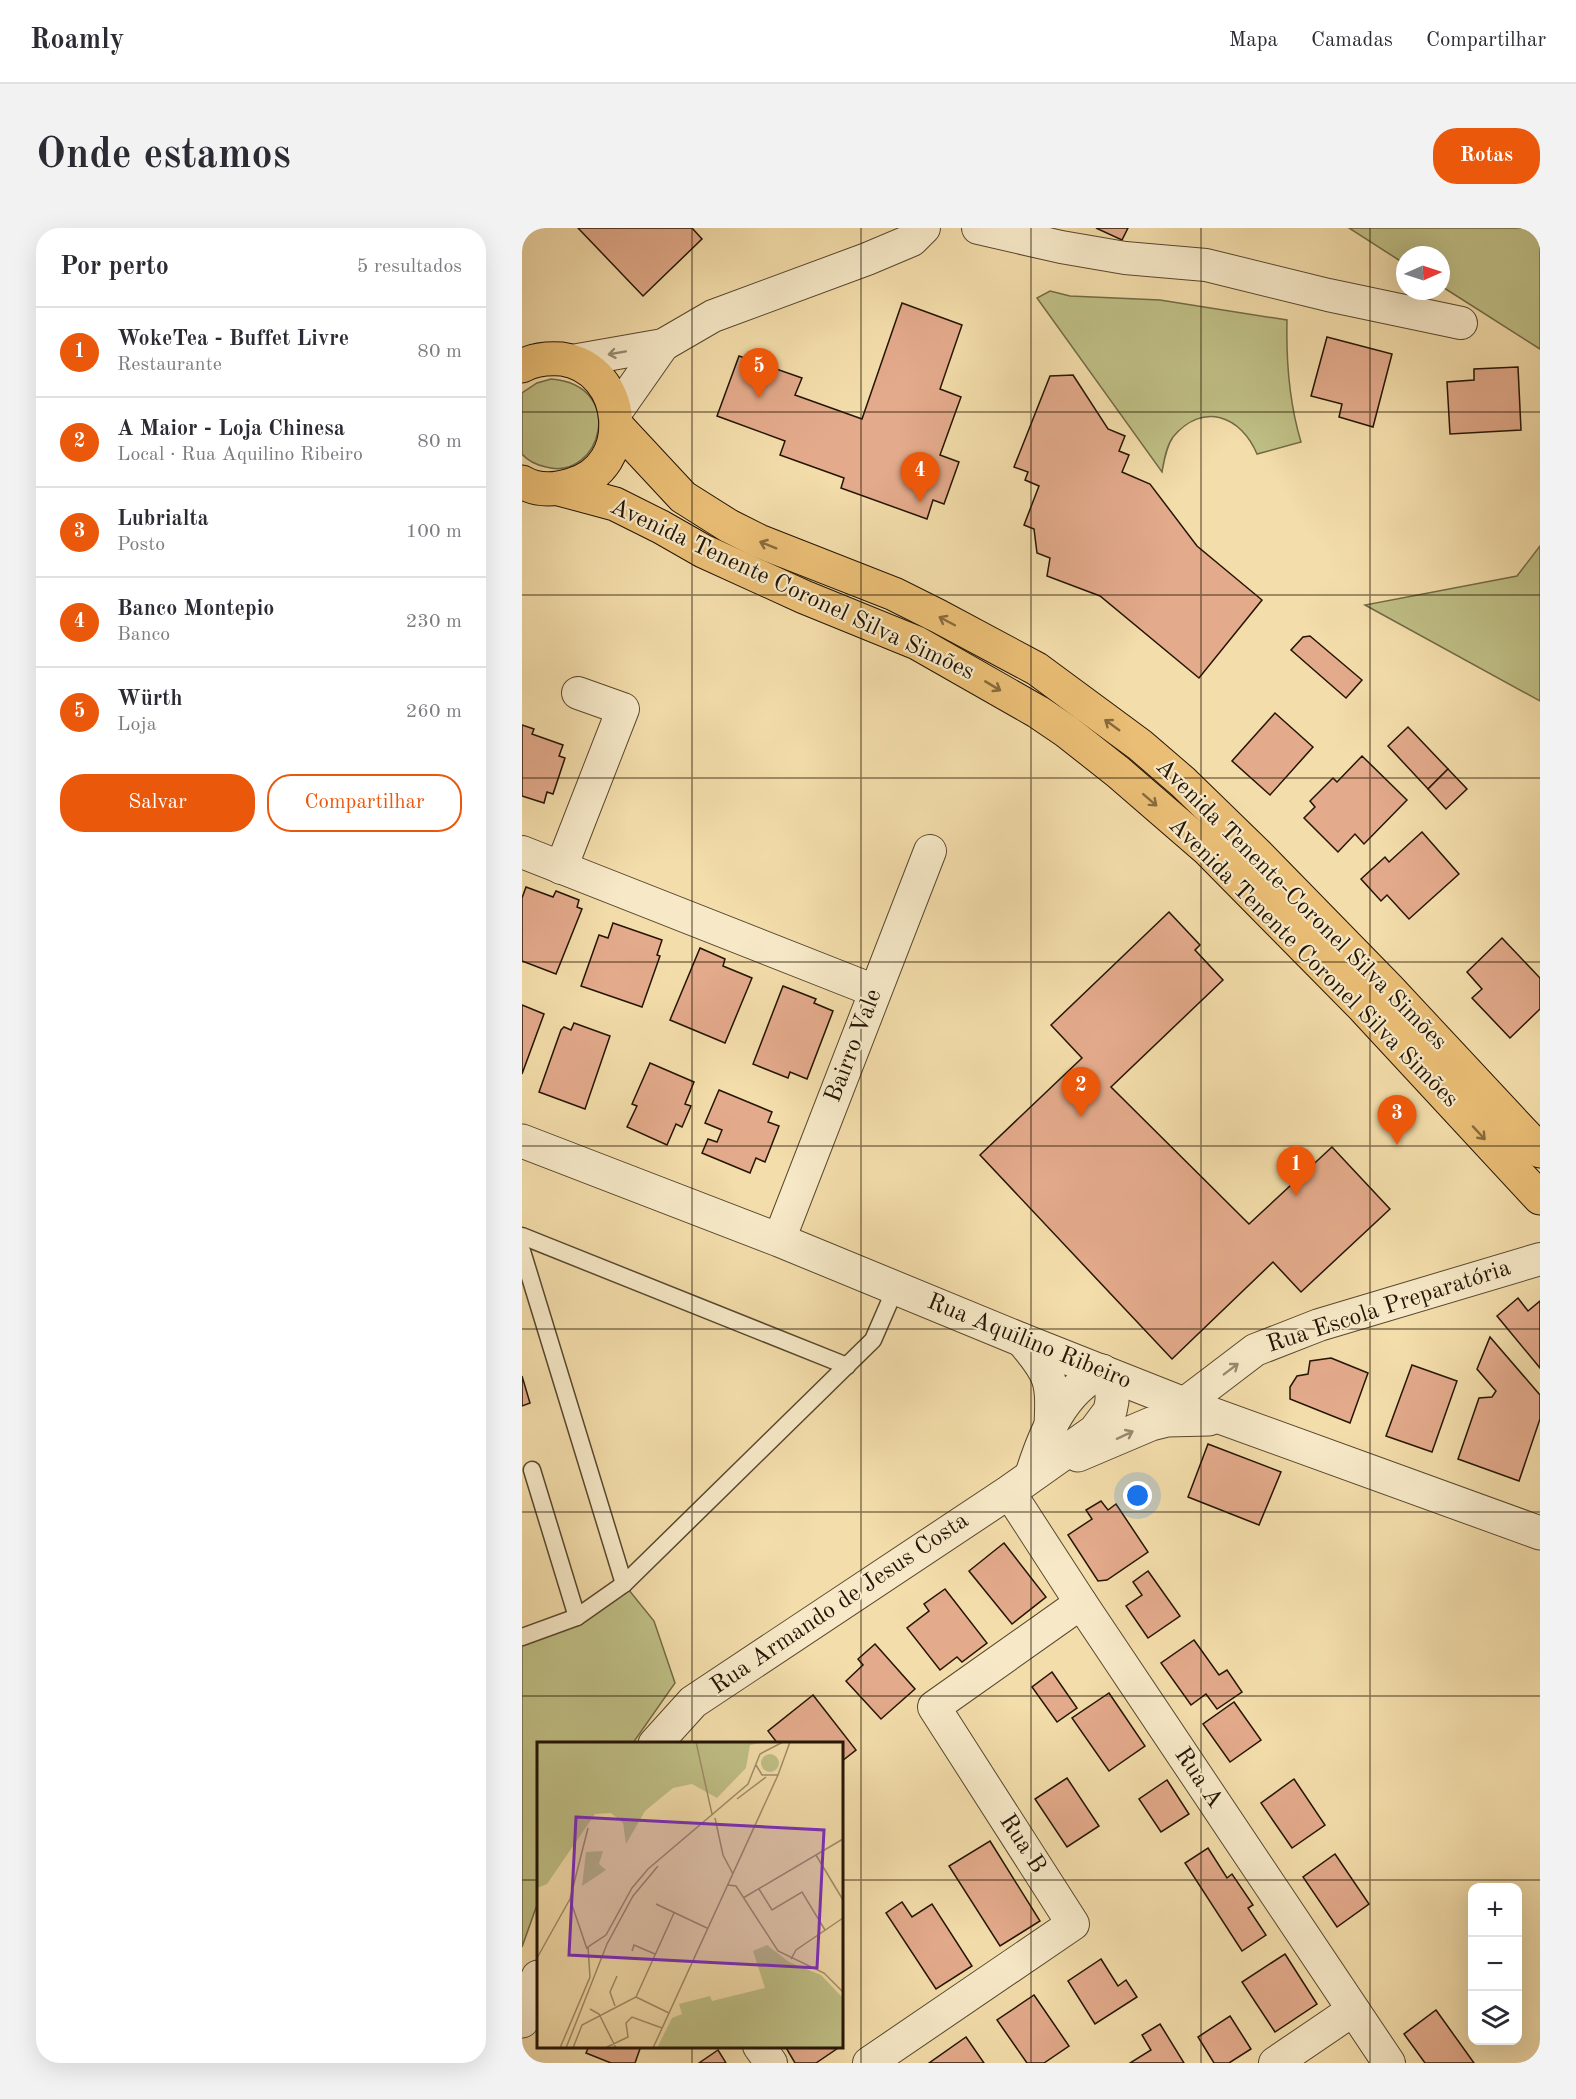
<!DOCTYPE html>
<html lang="pt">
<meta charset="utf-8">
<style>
:root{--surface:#fff;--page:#f2f2f3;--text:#2b2b33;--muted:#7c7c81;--line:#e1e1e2;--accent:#ea580c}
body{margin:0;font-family:"Old Standard TT",serif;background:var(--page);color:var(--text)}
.controls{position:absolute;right:18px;bottom:18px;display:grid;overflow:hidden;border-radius:12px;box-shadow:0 6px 24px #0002}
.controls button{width:54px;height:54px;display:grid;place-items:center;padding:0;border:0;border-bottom:2px solid var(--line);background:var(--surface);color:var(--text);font:30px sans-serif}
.compass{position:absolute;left:874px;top:18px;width:54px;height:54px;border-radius:50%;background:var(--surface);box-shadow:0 6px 24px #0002;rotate:87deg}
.you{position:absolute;left:616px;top:1268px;width:21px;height:21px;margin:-15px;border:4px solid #fff;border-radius:50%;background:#1a73e8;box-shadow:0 0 0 9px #1a73e833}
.badge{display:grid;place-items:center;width:39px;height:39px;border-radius:50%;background:var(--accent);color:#fff;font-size:20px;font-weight:700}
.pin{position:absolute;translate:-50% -50px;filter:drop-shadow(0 2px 3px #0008)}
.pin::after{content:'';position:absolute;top:32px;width:21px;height:18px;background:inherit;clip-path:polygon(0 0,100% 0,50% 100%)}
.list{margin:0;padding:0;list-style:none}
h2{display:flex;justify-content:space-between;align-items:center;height:78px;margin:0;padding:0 24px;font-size:26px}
h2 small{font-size:20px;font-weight:400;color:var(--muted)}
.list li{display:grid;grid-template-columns:39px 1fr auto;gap:18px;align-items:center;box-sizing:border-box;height:90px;padding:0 24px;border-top:2px solid var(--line)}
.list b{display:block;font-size:22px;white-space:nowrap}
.list p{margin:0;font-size:20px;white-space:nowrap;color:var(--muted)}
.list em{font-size:20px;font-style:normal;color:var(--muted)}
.actions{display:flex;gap:12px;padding:18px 24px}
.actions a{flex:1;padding:14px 0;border:2px solid var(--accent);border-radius:24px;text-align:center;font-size:21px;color:var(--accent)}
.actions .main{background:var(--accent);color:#fff}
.icon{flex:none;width:33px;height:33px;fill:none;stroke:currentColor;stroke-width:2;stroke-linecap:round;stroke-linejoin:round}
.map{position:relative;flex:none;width:1018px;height:1835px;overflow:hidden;border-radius:24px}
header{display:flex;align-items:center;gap:36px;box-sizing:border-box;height:84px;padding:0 30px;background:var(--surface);border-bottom:2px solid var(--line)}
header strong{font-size:28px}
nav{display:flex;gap:33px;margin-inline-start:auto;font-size:21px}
.intro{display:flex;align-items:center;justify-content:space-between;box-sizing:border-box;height:144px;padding:0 36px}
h1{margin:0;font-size:42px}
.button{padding:15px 27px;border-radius:24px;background:var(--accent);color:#fff;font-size:21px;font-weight:700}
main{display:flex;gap:36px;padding:0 36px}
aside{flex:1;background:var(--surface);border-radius:24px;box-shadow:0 6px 24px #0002}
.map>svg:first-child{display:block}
</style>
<header>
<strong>Roamly</strong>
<nav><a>Mapa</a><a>Camadas</a><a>Compartilhar</a></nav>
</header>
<div class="intro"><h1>Onde estamos</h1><a class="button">Rotas</a></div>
<main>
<aside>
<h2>Por perto<small>5 resultados</small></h2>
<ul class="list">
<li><span class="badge">1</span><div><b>WokeTea - Buffet Livre</b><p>Restaurante</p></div><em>80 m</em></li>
<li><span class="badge">2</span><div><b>A Maior - Loja Chinesa</b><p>Local · Rua Aquilino Ribeiro</p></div><em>80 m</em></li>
<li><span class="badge">3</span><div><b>Lubrialta</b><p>Posto</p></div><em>100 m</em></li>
<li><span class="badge">4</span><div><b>Banco Montepio</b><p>Banco</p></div><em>230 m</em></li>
<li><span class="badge">5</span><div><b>Würth</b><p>Loja</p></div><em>260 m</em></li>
</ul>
<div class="actions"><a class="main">Salvar</a><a>Compartilhar</a></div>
</aside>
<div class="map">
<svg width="1018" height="1835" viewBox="0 0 1018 1835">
<rect width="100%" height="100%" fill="#f3ddaa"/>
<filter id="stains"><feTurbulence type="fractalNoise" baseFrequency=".00333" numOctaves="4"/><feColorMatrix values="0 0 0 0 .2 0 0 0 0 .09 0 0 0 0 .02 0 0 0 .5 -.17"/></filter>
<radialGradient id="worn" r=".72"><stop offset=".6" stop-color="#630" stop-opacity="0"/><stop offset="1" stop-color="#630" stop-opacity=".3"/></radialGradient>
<g fill="#bfbf85" stroke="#726a45" stroke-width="1.5">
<path d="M827,0H1018V121L919,58V27H883V36Z"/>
<path d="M528,63L548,68L638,72L765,92C764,134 767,174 779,214L735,226C719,188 681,173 651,209C644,219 642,233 640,244L515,70Z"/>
<path d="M29,151C106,157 79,254 24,239C15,237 6,233 0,226V165L15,155Z"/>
<path d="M1018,318V473L843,377L995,348Z"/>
<path d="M102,1356L132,1393L153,1455L111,1515L16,1516V1674L0,1719V1409Z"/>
</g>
<g fill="#e3aa8b" stroke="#241505" stroke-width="1.5">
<path d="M56,0H170L180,11L121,68Z"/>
<path d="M574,0H606L600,12Z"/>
<path d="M380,75L440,97L418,161L439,169L418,227L437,234L422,276L411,272L405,291L319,260L322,250L258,227L263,213L195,188L217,128L280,150L273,167L340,191Z"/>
<path d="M805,109L870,126L851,199L817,189L820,176L789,168Z"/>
<path d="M996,139L999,202L928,206L925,154L952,152V141Z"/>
<path d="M551,147L586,201L603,208L597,223L607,227L600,244L628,256L675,318L740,372L677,450L578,368L525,348L528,330L515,325L512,301L502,297L517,258L503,252L506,244L492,239L528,148Z"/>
<path d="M788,408L840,452L824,470L769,422L781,409Z"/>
<path d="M753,485L791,519L748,567L710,533Z"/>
<path d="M0,497L12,501L10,506L41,517L37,528L43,530L31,566L25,564L22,575L0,568Z"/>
<path d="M886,499L926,541L906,561L866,518Z"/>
<path d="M840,528L885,572L842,616L833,606L816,624L782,590L793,579L788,573L811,550L815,554Z"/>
<path d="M926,541L945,561L924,581L906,561Z"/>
<path d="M900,604L937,646L887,691L865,667L859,673L839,651L863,629L867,634Z"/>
<path d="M4,659L31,669L34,663L57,672L55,679L60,681L34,746L0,733V670Z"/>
<path d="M647,684L678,717L673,722L701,752L589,859L727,996L810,919L868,981L779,1064L751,1034L650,1131L458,927L560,830L529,797Z"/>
<path d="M91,695L140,712L135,727L138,728L120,779L59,758L77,707L86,710Z"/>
<path d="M980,710L1018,750V781L988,810L950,770L960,761L945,744Z"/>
<path d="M178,720L203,731L201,738L230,750L203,815L148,792Z"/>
<path d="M261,758L294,771L292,775L311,783L285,851L268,844L266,850L231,836Z"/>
<path d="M0,777L22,786L0,846Z"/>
<path d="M52,795L88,808L63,881L17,864L39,802L42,799L49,802Z"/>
<path d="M128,835L172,854L163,876L169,878L160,899L154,896L145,917L105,899L115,878L110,876Z"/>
<path d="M197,862L250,884L246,894L257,898L243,934L234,930L228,945L180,925L186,911L195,914L200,902L183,895Z"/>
<path d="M996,1070L1006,1083L1018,1073V1140L975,1088Z"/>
<path d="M968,1109L1018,1167V1191L997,1253L936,1231L957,1170L970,1169L974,1163L955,1141Z"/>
<path d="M809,1130L846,1145L828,1195L768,1171V1159L775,1148L786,1146L788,1133Z"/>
<path d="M890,1137L935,1153L910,1224L864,1208Z"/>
<path d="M0,1148L8,1175L0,1178Z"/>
<path d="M686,1216L759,1244L737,1297L666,1269Z"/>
<path d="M579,1273L586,1282L594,1276L626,1324L585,1352L576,1353L546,1307L570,1291L564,1282Z"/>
<path d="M482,1315L524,1369L490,1396L447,1343Z"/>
<path d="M626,1343L658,1388L626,1410L604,1378L620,1367L611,1354Z"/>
<path d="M423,1361L465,1415L440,1434L435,1429L418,1442L385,1400L407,1383L402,1376Z"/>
<path d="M672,1412L697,1447L705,1442L720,1464L695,1481L684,1466L669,1477L639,1435Z"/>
<path d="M353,1416L393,1461L359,1491L324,1453L341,1437L336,1431Z"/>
<path d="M530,1444L555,1480L535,1494L510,1459Z"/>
<path d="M587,1465L623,1518L587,1543L550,1490Z"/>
<path d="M291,1467L334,1522L320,1533V1516H256L246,1503Z"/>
<path d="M712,1474L739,1512L708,1534L681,1496Z"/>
<path d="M545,1550L577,1598L545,1619L513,1571Z"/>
<path d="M772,1551L803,1597L770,1620L739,1575Z"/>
<path d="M645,1552L667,1586L639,1604L617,1571Z"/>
<path d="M468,1613L518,1693L478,1718L427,1638Z"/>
<path d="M686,1620L705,1650L710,1646L731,1677L726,1680L744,1707L720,1723L663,1635Z"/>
<path d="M813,1626L847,1676L815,1699L781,1649Z"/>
<path d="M380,1674L390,1689L410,1676L450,1738L414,1761L364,1685Z"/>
<path d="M763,1726L795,1776L753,1804L720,1754Z"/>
<path d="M579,1731L596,1758L604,1752L615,1769L573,1796L546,1753Z"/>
<path d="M512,1767L547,1818L522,1835H505L475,1792Z"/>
<path d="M914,1782L952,1835H903L882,1806Z"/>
<path d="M708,1788L729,1821L707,1835H692L676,1809Z"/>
<path d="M638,1796L662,1835H608L629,1822L620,1807Z"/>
<path d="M444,1809L462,1835H407Z"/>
<path d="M67,1818H119L113,1835H89L64,1825Z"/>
<path d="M263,1818H319L294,1835H273Z"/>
<path d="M196,1822L204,1835H177Z"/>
</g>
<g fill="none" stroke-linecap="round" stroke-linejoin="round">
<g stroke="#58472e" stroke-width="19">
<g id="service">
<path d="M0,1008L325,1138"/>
<path d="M0,1023L102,1356"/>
<path d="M10,1242L55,1389"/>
<path d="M0,1409L55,1389L102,1356L351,1112L374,1059"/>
</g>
</g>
<g stroke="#58472e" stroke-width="34">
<g id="minor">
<path d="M456,0L539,19L603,30L684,37L806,67L939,95"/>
<path d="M50,133L141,117L191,88L345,31L390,12L402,0"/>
<path d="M94,184L141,117"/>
<path d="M0,624L353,763"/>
<path d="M39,640L101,481L56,465"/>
<path d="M257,1012L408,623"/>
<path d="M662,1176L733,1122L797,1097L1018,1031"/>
<path d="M487,1264L559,1375L867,1835"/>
<path d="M237,1818L249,1835"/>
<path d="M347,1835L551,1696L412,1479L559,1375"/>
<path d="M753,1835L831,1782"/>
</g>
</g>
<g stroke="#58472e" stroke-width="35">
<g id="tertiary">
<path d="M0,913L257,1012L500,1112L662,1176L1018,1305"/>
<path d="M500,1112C530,1147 531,1153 529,1198"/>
<path d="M556,1227L629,1196L645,1192L687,1191"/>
<path d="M510,1246C523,1205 540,1163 580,1143"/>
<path d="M133,1516L171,1474L487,1264L573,1203L588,1183L590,1173V1162L587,1152L580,1143"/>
<path d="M0,1793L16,1749"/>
</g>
</g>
<g stroke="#241505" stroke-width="35">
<g id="primary">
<path d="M0,138C12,131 26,130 40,131C106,141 114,240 49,257C33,262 15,263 0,254"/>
<path d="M94,197L161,269L207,298L237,313L372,366L416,388L515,441L618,517L661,554L734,625L866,760L1018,923"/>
<path d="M37,261L93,276L139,299L181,323L282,369L395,415L516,484L544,503L596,544L685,621L841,779L1018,970"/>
</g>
</g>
<use href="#service" stroke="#f7e9c8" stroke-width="16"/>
<use href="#minor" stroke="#f7e9c8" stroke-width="32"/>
<use href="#tertiary" stroke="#f7e9c8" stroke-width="33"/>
<use href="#primary" stroke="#eabe75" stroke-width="33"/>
</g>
<defs><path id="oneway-shaft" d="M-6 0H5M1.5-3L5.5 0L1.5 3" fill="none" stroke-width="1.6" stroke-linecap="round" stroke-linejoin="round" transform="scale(1.5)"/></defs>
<g stroke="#988a70">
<use href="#oneway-shaft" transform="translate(95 125) rotate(170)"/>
<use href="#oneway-shaft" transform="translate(709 1141) rotate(-37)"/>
<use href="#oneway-shaft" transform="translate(603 1207) rotate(-25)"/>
</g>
<g stroke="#876a3d">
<use href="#oneway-shaft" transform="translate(246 317) rotate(-158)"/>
<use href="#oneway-shaft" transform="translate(425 393) rotate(-152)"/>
<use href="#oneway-shaft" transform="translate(471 458) rotate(31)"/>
<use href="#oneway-shaft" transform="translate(590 497) rotate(-144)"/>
<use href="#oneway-shaft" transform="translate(628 572) rotate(41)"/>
<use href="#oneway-shaft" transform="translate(957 905) rotate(47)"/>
</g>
<path fill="none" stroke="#241505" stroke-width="1.5" stroke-opacity="0.55" d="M170,0V1516M339,0V1835M509,0V1835M679,0V1835M848,0V1835M0,184H1018M0,367H1018M0,550H1018M0,734H1018M0,918H1018M0,1101H1018M0,1284H1018M0,1468H1018M0,1652H16M320,1652H1018M170,1818V1835"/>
<g text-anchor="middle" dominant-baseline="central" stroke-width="4.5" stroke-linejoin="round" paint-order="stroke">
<g font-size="24" fill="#241505" stroke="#f7e9c8">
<text transform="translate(270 362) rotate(25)">Avenida Tenente Coronel Silva Simões</text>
<text transform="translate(779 677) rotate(45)">Avenida Tenente-Coronel Silva Simões</text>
<text transform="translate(791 735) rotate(45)">Avenida Tenente Coronel Silva Simões</text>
<text transform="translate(332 818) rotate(-69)">Bairro Vale</text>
<text transform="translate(867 1079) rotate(-18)">Rua Escola Preparatória</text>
<text transform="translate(507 1114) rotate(22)">Rua Aquilino Ribeiro</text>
<text transform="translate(318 1376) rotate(-34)">Rua Armando de Jesus Costa</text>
<text transform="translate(676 1550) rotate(56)">Rua A</text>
<text transform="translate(500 1616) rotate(57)">Rua B</text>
</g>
</g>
<g transform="translate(15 1514)">
<rect width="306" height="306" fill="#f3ddaa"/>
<path d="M0,0H222L223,1L213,3L209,26L180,56L155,42L136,46L108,69L89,102L86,81L74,71L58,72L10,142L0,146ZM224 21a9 9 0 1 1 18 0a9 9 0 1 1-18 0ZM66,109L62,122L69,128L45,144L49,110ZM230,203L252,220L284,233L306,256V306H120L135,276L145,272L142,262L173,254L175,259L228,246L216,209Z" fill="#bfbf85"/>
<path fill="none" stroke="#a08d68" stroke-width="1.5" d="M159,0L175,72M219,23L225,33H241L253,0M200,57L229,35M178,76L186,113L196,132M279,113L306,158M191,143L199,144L241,209L287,231L306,250M222,147L235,168L265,150L288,188M206,156L306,97M119,162L170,186M50,207L33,157L51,86M95,209L97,203L118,212M0,216L33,157M254,217L259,208L306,176M99,255L132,271M78,264L73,250L80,234M53,267L62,272L79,306M23,306L53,235L51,205L69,193L95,146L111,127L211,42L223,12L246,0M29,306L70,202L96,154L121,124M36,306L45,283L99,255L137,171M68,306L91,295L89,281L95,275L125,286M116,306L241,33"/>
<path fill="#7b2cbf" fill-opacity="0.15" stroke="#7b2cbf" stroke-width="3" d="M39,75L287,88L280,226L32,213Z"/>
<rect width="306" height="306" fill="none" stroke="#241505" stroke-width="3"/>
</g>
<rect width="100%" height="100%" filter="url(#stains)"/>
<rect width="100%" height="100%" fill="url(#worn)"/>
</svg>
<div class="controls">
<button>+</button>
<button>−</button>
<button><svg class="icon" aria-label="layers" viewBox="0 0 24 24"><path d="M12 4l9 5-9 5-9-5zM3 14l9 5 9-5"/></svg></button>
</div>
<svg class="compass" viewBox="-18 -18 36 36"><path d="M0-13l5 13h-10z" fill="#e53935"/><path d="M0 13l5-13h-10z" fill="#7c7c81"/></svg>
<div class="you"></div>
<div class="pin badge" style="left:774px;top:968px">1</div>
<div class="pin badge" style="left:559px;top:889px">2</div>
<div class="pin badge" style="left:875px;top:917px">3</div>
<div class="pin badge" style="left:398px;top:274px">4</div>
<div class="pin badge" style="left:237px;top:170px">5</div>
</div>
</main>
